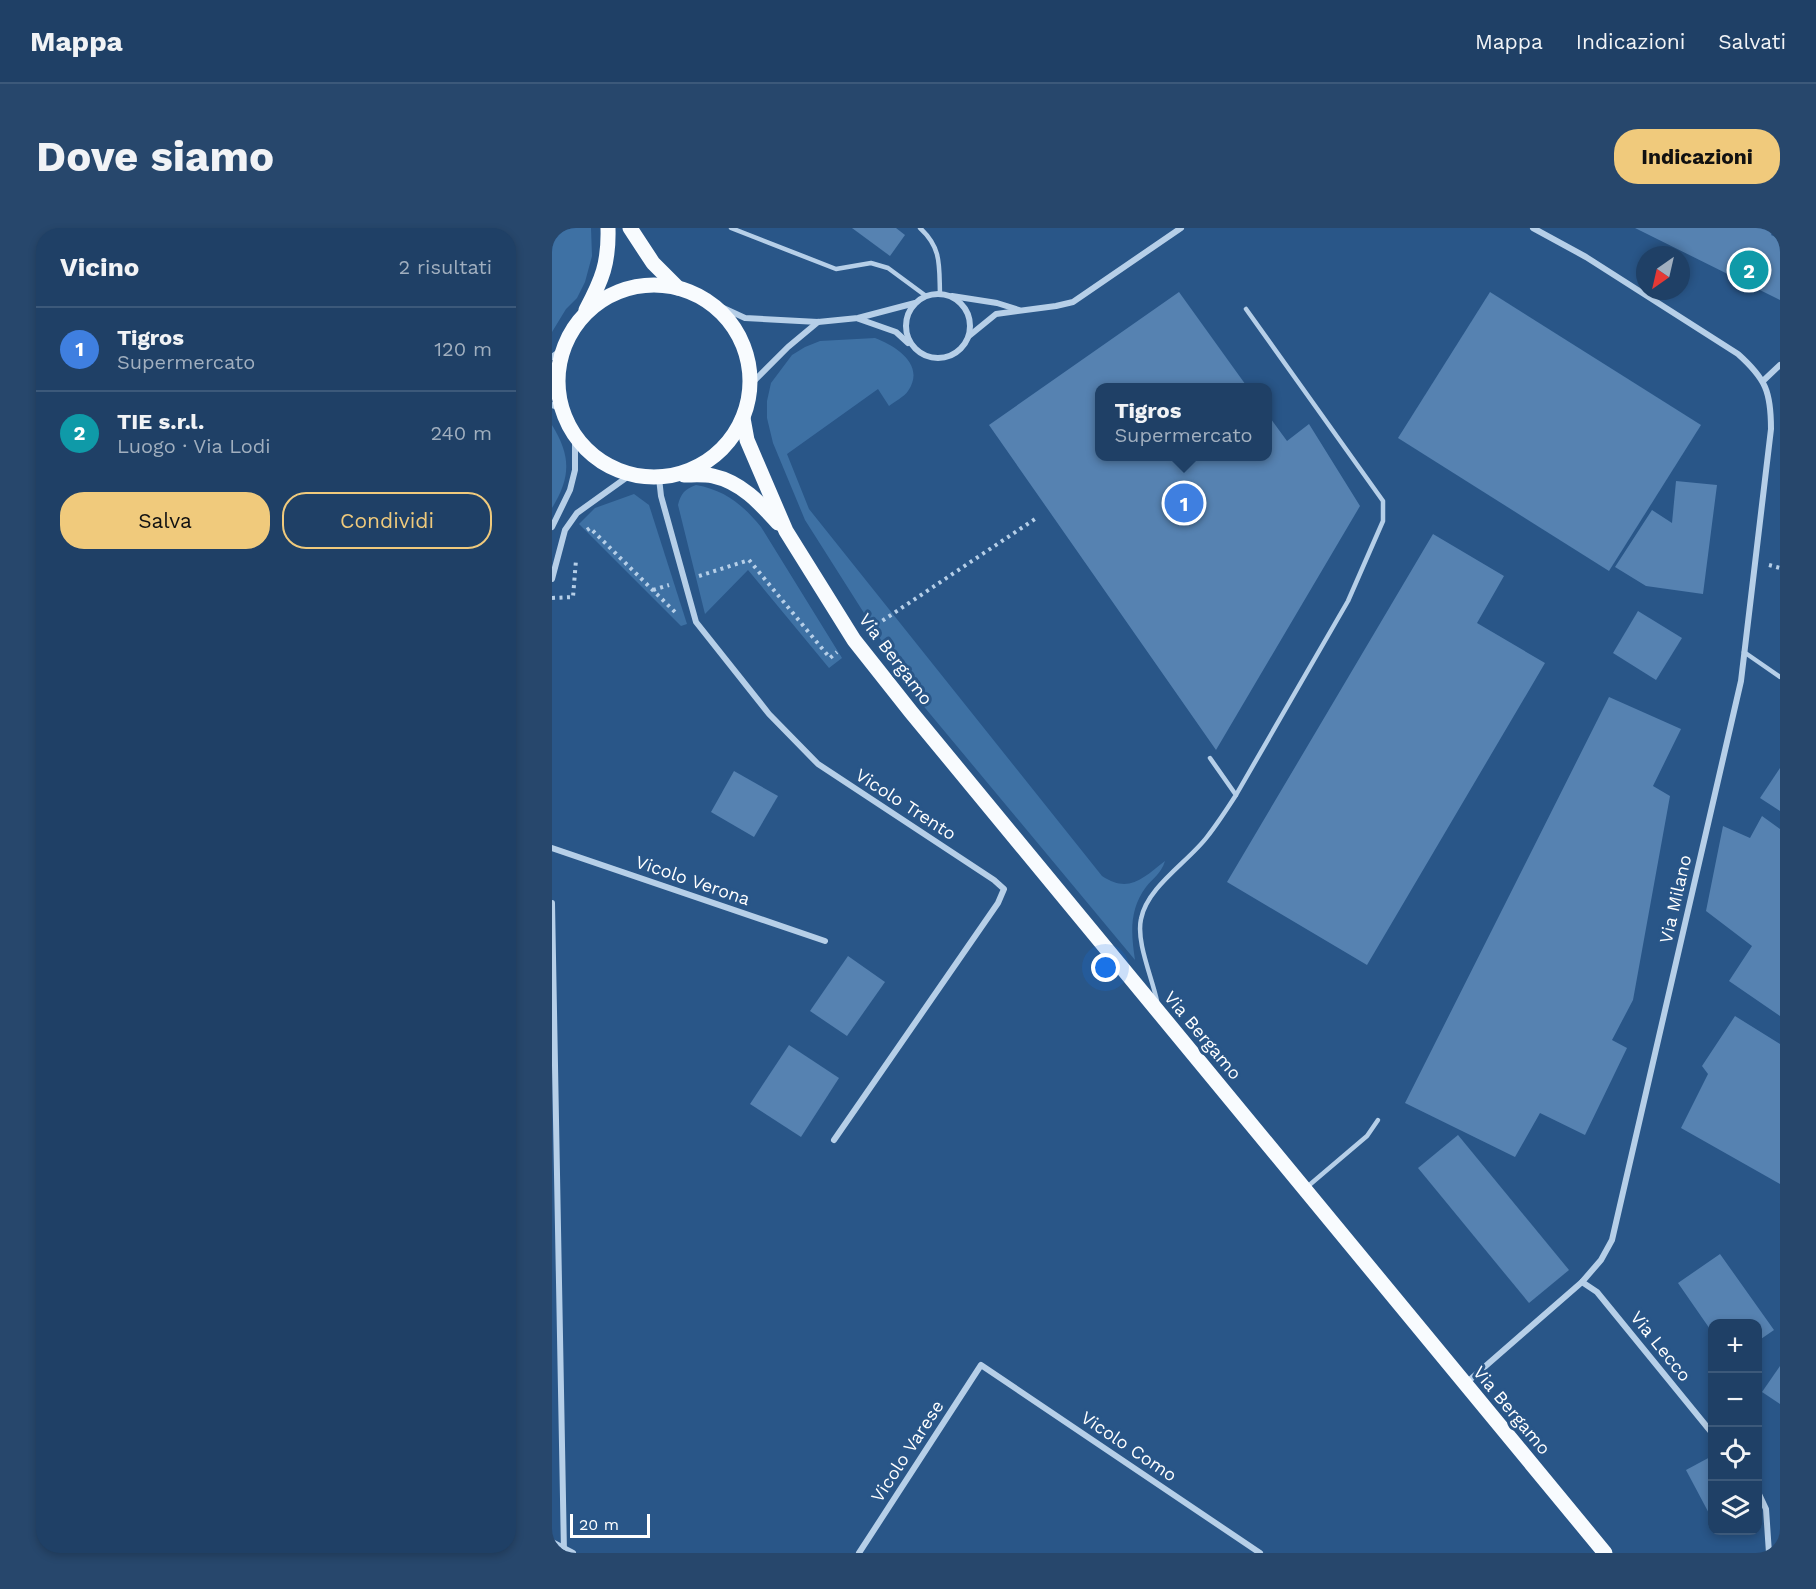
<!DOCTYPE html>
<html lang="it">
<meta charset="utf-8">
<style>
:root{--surface:#1f4066;--page:#27476c;--text:#f1f3f6;--muted:#a1afbf;--line:#3c597a;--accent:#f0ca7c}
body{margin:0;font-family:"Work Sans",sans-serif;background:var(--page);color:var(--text)}
.controls{position:absolute;right:18px;bottom:18px;display:grid;overflow:hidden;border-radius:12px;box-shadow:0 3px 9px #0003}
.controls button{width:54px;height:54px;display:grid;place-items:center;padding:0;border:0;border-bottom:2px solid var(--line);background:var(--surface);color:var(--text);font:30px sans-serif}
.compass{position:absolute;left:1084px;top:18px;width:54px;height:54px;border-radius:50%;background:var(--surface);box-shadow:0 3px 9px #0003;rotate:214deg}
.scale{position:absolute;left:18px;bottom:15px;width:80px;box-sizing:border-box;padding-left:6px;border:3px solid #fff;border-top:0;font-size:16px;line-height:21px;white-space:nowrap;color:#fff;-webkit-text-stroke:4px #295688;paint-order:stroke}
.you{position:absolute;left:554px;top:740px;width:21px;height:21px;margin:-15px;border:4px solid #fff;border-radius:50%;background:#1a73e8;box-shadow:0 0 0 9px #1a73e833}
.badge{display:grid;place-items:center;width:39px;height:39px;border-radius:50%;background:var(--accent);color:#fff;font-size:20px;font-weight:700}
.pin{position:absolute;translate:-50% -50%;border:3px solid #fff;box-shadow:0 2px 6px #0006}
.popup{position:absolute;left:543px;top:155px;width:177px;height:78px;box-sizing:border-box;display:grid;place-content:center;border-radius:12px;background:var(--surface);filter:drop-shadow(0 2px 4px #0005);font-size:20px;white-space:nowrap;color:var(--muted)}
.popup b{font-size:22px;color:var(--text)}
.popup::after{content:'';position:absolute;left:50%;top:100%;margin-left:-12px;border:12px solid transparent;border-top-color:var(--surface)}
.list{margin:0;padding:0;list-style:none}
h2{display:flex;justify-content:space-between;align-items:center;height:78px;margin:0;padding:0 24px;font-size:26px}
h2 small{font-size:20px;font-weight:400;color:var(--muted)}
.list li{display:grid;grid-template-columns:39px 1fr auto;gap:18px;align-items:center;box-sizing:border-box;height:84px;padding:0 24px;border-top:2px solid var(--line)}
.list b{display:block;font-size:22px;white-space:nowrap}
.list p{margin:0;font-size:20px;white-space:nowrap;color:var(--muted)}
.list em{font-size:20px;font-style:normal;color:var(--muted)}
.actions{display:flex;gap:12px;padding:18px 24px}
.actions a{flex:1;padding:14px 0;border:2px solid var(--accent);border-radius:24px;text-align:center;font-size:21px;color:var(--accent)}
.actions .main{background:var(--accent);color:#111}
.icon{flex:none;width:33px;height:33px;fill:none;stroke:currentColor;stroke-width:2;stroke-linecap:round;stroke-linejoin:round}
.map{position:relative;flex:none;width:1228px;height:1325px;overflow:hidden;border-radius:24px}
header{display:flex;align-items:center;gap:36px;box-sizing:border-box;height:84px;padding:0 30px;background:var(--surface);border-bottom:2px solid var(--line)}
header strong{font-size:28px}
nav{display:flex;gap:33px;margin-inline-start:auto;font-size:21px}
.intro{display:flex;align-items:center;justify-content:space-between;box-sizing:border-box;height:144px;padding:0 36px}
h1{margin:0;font-size:42px}
.button{padding:15px 27px;border-radius:24px;background:var(--accent);color:#111;font-size:21px;font-weight:700}
main{display:flex;gap:36px;padding:0 36px}
aside{flex:1;background:var(--surface);border-radius:24px;box-shadow:0 3px 9px #0003}
.map>svg:first-child{display:block}
</style>
<header>
<strong>Mappa</strong>
<nav><a>Mappa</a><a>Indicazioni</a><a>Salvati</a></nav>
</header>
<div class="intro"><h1>Dove siamo</h1><a class="button">Indicazioni</a></div>
<main>
<aside>
<h2>Vicino<small>2 risultati</small></h2>
<ul class="list">
<li><span class="badge" style="background:#3f7fe0">1</span><div><b>Tigros</b><p>Supermercato</p></div><em>120 m</em></li>
<li><span class="badge" style="background:#0f9aa8">2</span><div><b>TIE s.r.l.</b><p>Luogo · Via Lodi</p></div><em>240 m</em></li>
</ul>
<div class="actions"><a class="main">Salva</a><a>Condividi</a></div>
</aside>
<div class="map">
<svg width="1228" height="1325" viewBox="0 0 1228 1325">
<rect width="100%" height="100%" fill="#295688"/>
<g fill="#3e71a4">
<path d="M0,0H39L40,28L33,54L25,70L14,81L0,104Z"/>
<path d="M323,110C344,118 374,137 356,163C352,169 343,173 337,178L326,161L235,226L257,281L550,648C577,666 591,650 613,633C609,646 601,650 594,659C577,682 579,705 583,732L369,475L253,292L221,215L215,190V173L219,155L240,127L253,119L268,113Z"/>
<path d="M0,197C19,228 19,249 0,280Z"/>
<path d="M144,257C173,262 191,277 209,299L290,430L277,440L196,342L153,386L126,277C129,265 133,261 144,257Z"/>
<path d="M82,266L97,277L135,396L129,398L27,296L43,280Z"/>
</g>
<g fill="#5682b1">
<path d="M300,0H344L353,7L338,28Z"/>
<path d="M1083,0H1223L1219,7L1228,11V72Z"/>
<path d="M627,64L696,160H548V228H716V187L735,213L757,196L808,278L664,522L437,197Z"/>
<path d="M938,64L1149,197L1057,343L846,210Z"/>
<path d="M1124,253L1165,257L1151,366L1094,358L1063,339L1100,282L1120,295Z"/>
<path d="M881,306L952,348L925,395L993,435L815,737L675,654Z"/>
<path d="M1086,383L1130,410L1104,452L1061,425Z"/>
<path d="M1057,469L1129,501L1101,558L1118,568L1081,772L1060,812L1075,820L1033,907L988,885L963,929L853,875Z"/>
<path d="M1228,540V583L1208,570Z"/>
<path d="M182,543L226,568L202,609L159,584Z"/>
<path d="M1210,588L1228,601V788L1177,753L1200,718L1154,683L1171,598L1198,610Z"/>
<path d="M296,728L333,754L295,808L258,783Z"/>
<path d="M1183,788L1228,816V956L1129,900L1156,846L1150,838Z"/>
<path d="M237,817L287,850L249,909L198,876Z"/>
<path d="M906,907L1017,1042L977,1075L866,940Z"/>
<path d="M1168,1026L1222,1102L1206,1113V1096H1160V1104L1126,1055Z"/>
<path d="M1228,1138V1176L1210,1164Z"/>
<path d="M1160,1228V1291L1134,1242Z"/>
</g>
<g fill="none" stroke-linecap="round" stroke-linejoin="round">
<g stroke="#b6cfe8" stroke-width="4" stroke-dasharray="3 4.5" stroke-linecap="butt">
<path d="M35,302L38,300L124,385"/>
<path d="M1217,337L1228,340"/>
<path d="M147,348L197,332L278,430L285,424"/>
<path d="M101,362L117,357"/>
<path d="M0,370L21,369L24,332"/>
<path d="M318,401L486,289"/>
</g>
<g stroke="#b6cfe8" stroke-width="4.5">
<path d="M179,0L284,41L319,35L336,40L374,68"/>
<path d="M368,0C390,20 387,38 388,66"/>
<path d="M1192,424L1228,449"/>
<path d="M684,567L796,373L831,293V273L694,81"/>
<path d="M605,773C600,749 584,714 589,691C595,659 636,634 655,609C666,595 675,581 684,567L658,530"/>
<path d="M755,959L815,908L826,892"/>
</g>
<g stroke="#b6cfe8" stroke-width="6">
<circle cx="386" cy="98" r="32"/>
<path d="M400,68L445,75L467,82"/>
<path d="M154,72L193,90L266,94L306,90L363,75"/>
<path d="M307,91L344,104L356,115"/>
<path d="M417,108L444,86L504,78L521,74L629,0"/>
<path d="M0,129L11,121"/>
<path d="M1211,153L1228,137"/>
<path d="M198,157L236,119L266,94"/>
<path d="M0,177L9,180"/>
<path d="M107,250L109,268L144,394L217,486L266,536L442,652L452,661L446,675L282,912"/>
<path d="M0,299L18,262L23,242V208"/>
<path d="M0,351L13,302L25,285L78,247"/>
<path d="M0,620L273,713"/>
<path d="M0,675L12,1325"/>
<path d="M1030,1054L1045,1064L1160,1205"/>
<path d="M913,1156L1030,1054L1049,1032L1060,1012L1189,453L1219,201C1219,164 1214,151 1186,126L1034,29L981,0"/>
<path d="M1206,1264L1214,1281L1217,1325"/>
<path d="M0,1314L21,1325"/>
<path d="M307,1325L429,1137L708,1325"/>
</g>
<g stroke="#f8fbfe" stroke-width="15">
<path d="M78,0L101,35L126,60"/>
<circle cx="102" cy="153" r="96"/>
<path d="M34,82C50,52 57,35 56,0"/>
<path d="M191,190L195,212L234,303L302,412L359,484L1053,1325"/>
<path d="M132,247C141,247 152,246 161,248C189,254 208,275 226,295"/>
</g>
</g>
<g text-anchor="middle" dominant-baseline="central" stroke-width="6" stroke-linejoin="round" paint-order="stroke">
<g font-size="18" fill="#fff" stroke="#295688">
<text transform="translate(344 431) rotate(53)">Via Bergamo</text>
<text transform="translate(354 576) rotate(33)">Vicolo Trento</text>
<text transform="translate(141 652) rotate(19)">Vicolo Verona</text>
<text transform="translate(1123 671) rotate(-77)">Via Milano</text>
<text transform="translate(651 807) rotate(50)">Via Bergamo</text>
<text transform="translate(1109 1118) rotate(51)">Via Lecco</text>
<text transform="translate(960 1182) rotate(50)">Via Bergamo</text>
<text transform="translate(577 1218) rotate(34)">Vicolo Como</text>
<text transform="translate(355 1223) rotate(-57)">Vicolo Varese</text>
</g>
</g>
</svg>
<div class="controls">
<button>+</button>
<button>−</button>
<button><svg class="icon" aria-label="locate" viewBox="0 0 24 24"><circle cx="12" cy="12" r="6"/><path d="M12 2v4M12 18v4M2 12h4M18 12h4"/></svg></button>
<button><svg class="icon" aria-label="layers" viewBox="0 0 24 24"><path d="M12 4l9 5-9 5-9-5zM3 14l9 5 9-5"/></svg></button>
</div>
<svg class="compass" viewBox="-18 -18 36 36"><path d="M0-13l5 13h-10z" fill="#e53935"/><path d="M0 13l5-13h-10z" fill="#a1afbf"/></svg>
<div class="scale">20 m</div>
<div class="you"></div>
<div class="pin badge" style="left:632px;top:275px;background:#3f7fe0">1</div>
<div class="popup"><b>Tigros</b>Supermercato</div>
<div class="pin badge" style="left:1197px;top:42px;background:#0f9aa8">2</div>
</div>
</main>
